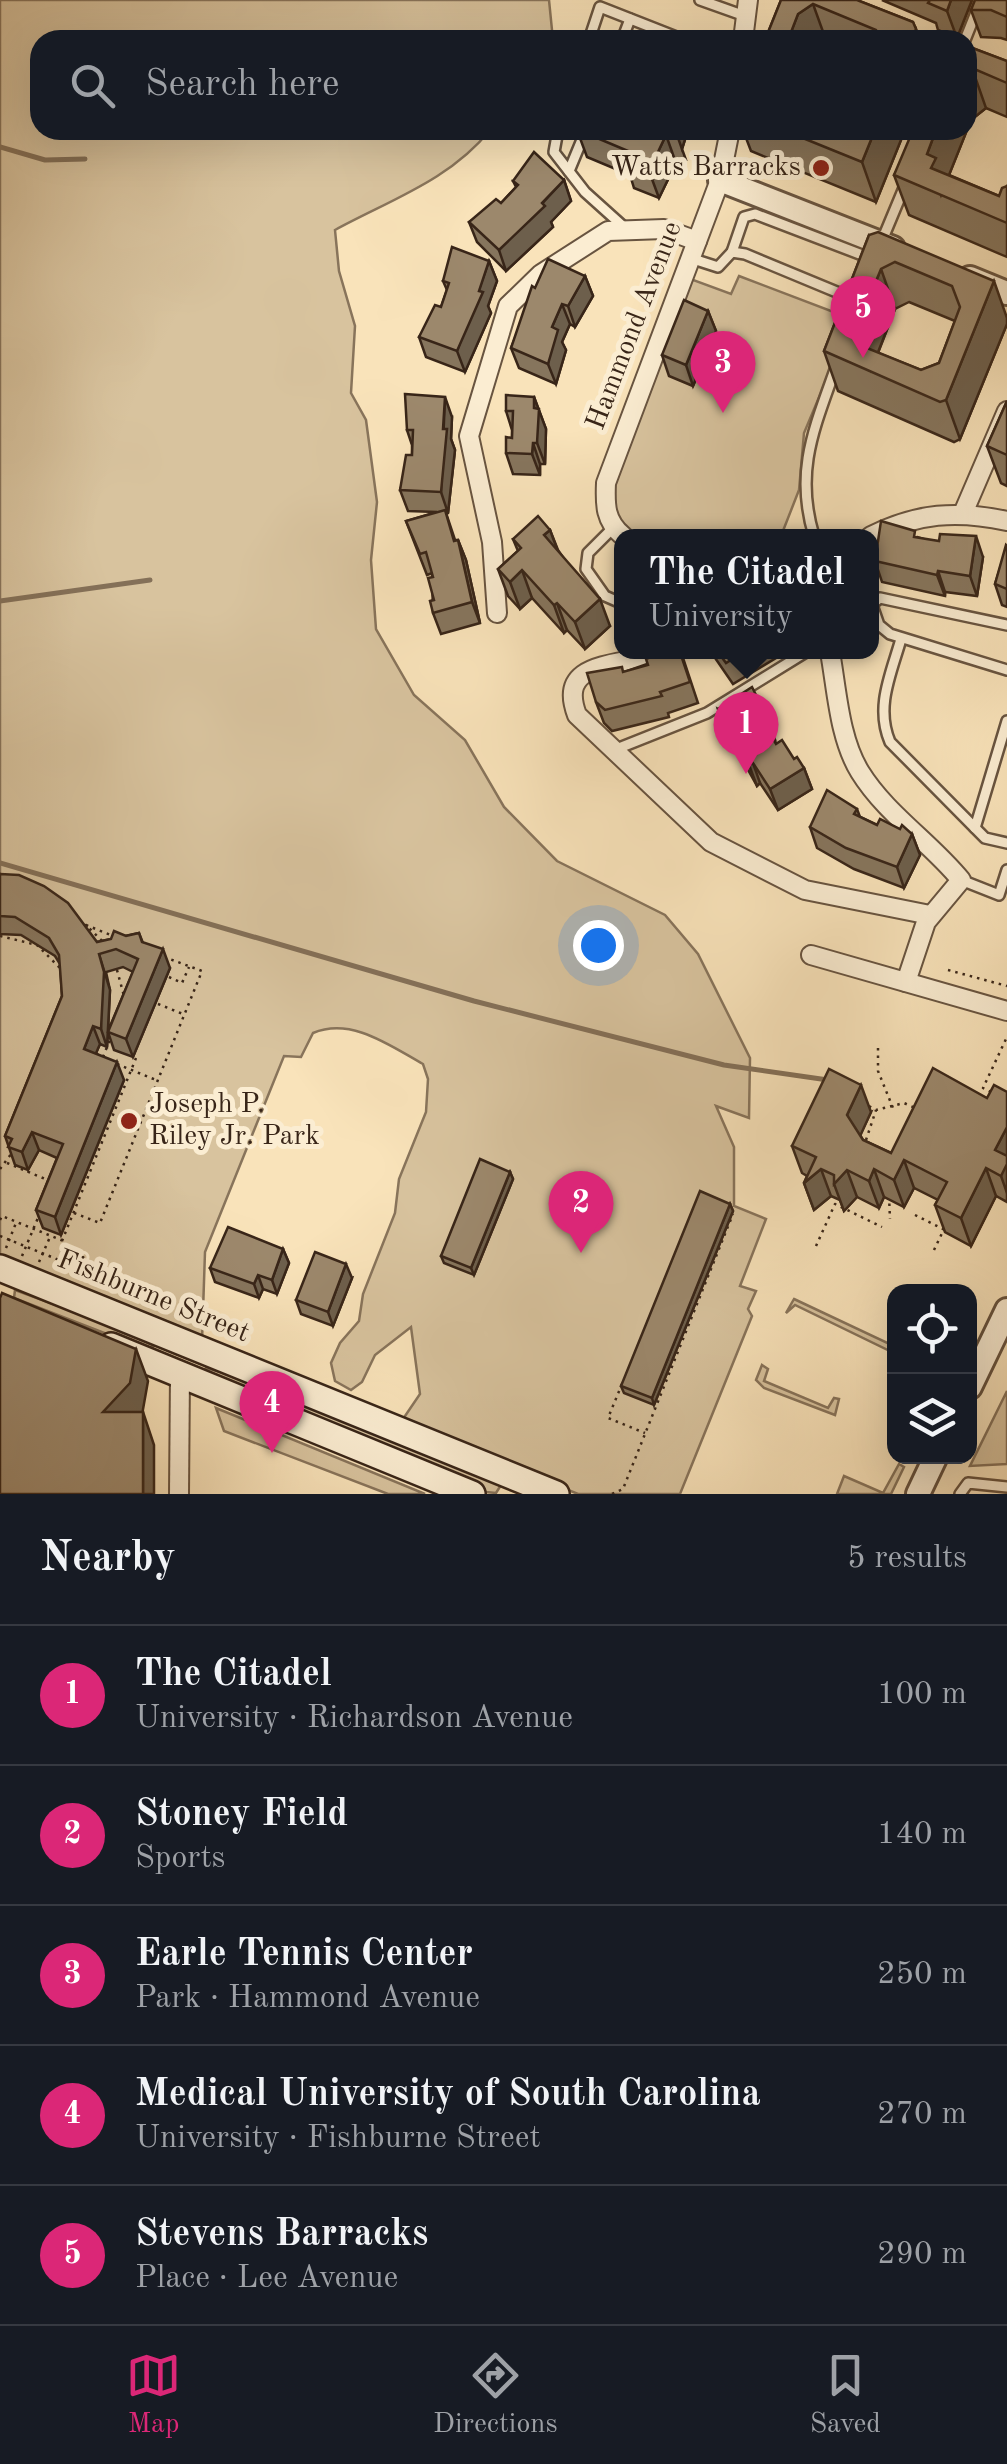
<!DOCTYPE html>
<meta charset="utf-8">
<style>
:root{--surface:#171b24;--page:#20242c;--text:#f1f3f6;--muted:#9ea1a6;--line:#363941;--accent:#db2777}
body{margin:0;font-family:"Old Standard TT",serif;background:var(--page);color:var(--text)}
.controls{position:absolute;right:30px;bottom:30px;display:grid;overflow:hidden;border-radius:20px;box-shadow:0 10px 40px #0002}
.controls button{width:90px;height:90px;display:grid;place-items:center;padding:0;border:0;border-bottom:2px solid var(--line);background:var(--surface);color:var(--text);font:50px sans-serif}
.you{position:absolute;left:598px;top:945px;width:35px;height:35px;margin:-25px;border:8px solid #fff;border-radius:50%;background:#1a73e8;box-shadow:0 0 0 15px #1a73e833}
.badge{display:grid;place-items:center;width:65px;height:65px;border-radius:50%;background:var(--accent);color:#fff;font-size:32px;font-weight:700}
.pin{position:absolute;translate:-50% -82px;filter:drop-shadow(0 2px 5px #0008)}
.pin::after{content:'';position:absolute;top:52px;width:35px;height:30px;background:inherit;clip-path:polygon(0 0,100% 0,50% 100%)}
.popup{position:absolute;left:614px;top:529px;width:265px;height:130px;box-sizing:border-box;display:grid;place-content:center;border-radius:20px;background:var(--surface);filter:drop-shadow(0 2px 8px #0005);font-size:32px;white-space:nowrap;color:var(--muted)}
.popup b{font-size:38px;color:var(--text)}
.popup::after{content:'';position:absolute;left:50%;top:100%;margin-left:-20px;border:20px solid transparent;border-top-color:var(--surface)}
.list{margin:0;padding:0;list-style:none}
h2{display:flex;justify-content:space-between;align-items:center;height:130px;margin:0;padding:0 40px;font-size:42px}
h2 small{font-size:32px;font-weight:400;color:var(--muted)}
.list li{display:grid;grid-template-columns:65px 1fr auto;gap:30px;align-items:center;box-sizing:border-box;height:140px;padding:0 40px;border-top:2px solid var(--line)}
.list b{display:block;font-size:38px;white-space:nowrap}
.list p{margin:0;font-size:32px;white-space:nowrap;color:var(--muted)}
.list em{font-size:32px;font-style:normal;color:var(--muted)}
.icon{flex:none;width:55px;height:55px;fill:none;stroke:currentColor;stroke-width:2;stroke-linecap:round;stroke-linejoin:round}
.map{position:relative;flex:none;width:1007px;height:1494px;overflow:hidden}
.search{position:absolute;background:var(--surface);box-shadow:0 10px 40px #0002;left:30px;right:30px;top:30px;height:110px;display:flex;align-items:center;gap:25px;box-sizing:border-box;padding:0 35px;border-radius:30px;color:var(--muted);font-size:38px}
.sheet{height:830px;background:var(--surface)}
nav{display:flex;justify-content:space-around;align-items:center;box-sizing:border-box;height:140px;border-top:2px solid var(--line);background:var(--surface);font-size:28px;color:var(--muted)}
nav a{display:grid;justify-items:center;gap:5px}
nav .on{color:var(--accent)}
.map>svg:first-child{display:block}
</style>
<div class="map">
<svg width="1007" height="1494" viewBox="0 0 1007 1494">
<rect width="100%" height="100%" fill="#f9e3ba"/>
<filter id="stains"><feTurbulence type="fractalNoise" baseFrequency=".002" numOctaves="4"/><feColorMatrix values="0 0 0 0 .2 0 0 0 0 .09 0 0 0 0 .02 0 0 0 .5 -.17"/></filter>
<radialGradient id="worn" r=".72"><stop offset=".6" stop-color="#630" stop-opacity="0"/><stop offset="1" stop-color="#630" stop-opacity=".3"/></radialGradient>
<g fill="#d8c39e" stroke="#88745b" stroke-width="2.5">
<path d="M0,0H549L552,30L548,40H40V130H490C450,180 390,200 335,230L339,271L355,326L351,393L366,420L377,502L371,560L376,629L414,695L465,740L504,807L557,861L665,915L698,954L750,1058L749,1118L716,1106L734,1147V1206L766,1219L740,1286L756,1291L748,1309L752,1316L680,1494H578L401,1422L420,1394L411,1327L375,1355L362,1382L351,1390L335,1381L331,1363L340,1343L359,1321L363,1294L395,1213L399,1179L426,1112L428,1079L423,1064C389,1045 351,1017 313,1033L301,1057L284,1056L205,1252L202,1341L0,1259Z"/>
<path d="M739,276L852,319L804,433L799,490L781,536H633L615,513L610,493L688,278L731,294Z"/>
<path d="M15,1290L119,1328L154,1346L148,1350L14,1298Z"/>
<path d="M794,1299L894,1346V1353L795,1305L786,1313Z"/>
<path d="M762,1365L768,1369L764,1381L828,1408L834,1398L839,1399L835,1415L764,1388L756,1380Z"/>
<path d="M206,1368L232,1375L501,1485L496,1493L486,1492L203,1373Z"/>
<path d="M1007,1391V1464L970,1466Z"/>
<path d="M216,1408L425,1494H388L224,1431Z"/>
<path d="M899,1464L904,1467L891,1494H837L844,1476L883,1493Z"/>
</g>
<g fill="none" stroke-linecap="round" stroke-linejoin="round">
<g stroke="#847058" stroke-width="5">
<path d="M0,147L45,160L85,159"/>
<path d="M0,601L150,580"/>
<path d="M0,863L474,1001L724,1065L828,1080"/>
</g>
<g stroke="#685440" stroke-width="14">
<g id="service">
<path d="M700,0L745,16"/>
<path d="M589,40L600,7L684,40"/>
<path d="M622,40L630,19"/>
<path d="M965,40L981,0"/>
<path d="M558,130L554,152L585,192L625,228"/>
<path d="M569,171L586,130"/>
<path d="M881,243L906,183"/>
<path d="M732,252L744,217L755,214L870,258"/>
<path d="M690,258L718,267L732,252L745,254L856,300"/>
<path d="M613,528L588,553L586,569L605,596L621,603"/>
<path d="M814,536C794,470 815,427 837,364"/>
<path d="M871,605L880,598L1007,625"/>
<path d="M872,605L879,625L890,634L1007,670"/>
<path d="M901,639C891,674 875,707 890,742L985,838L1007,843"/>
<path d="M614,750L707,713L806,652"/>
<path d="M975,828L1007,721"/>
<path d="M961,880L999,895L1007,870"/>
<path d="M960,1494L968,1483L1007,1487"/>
</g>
</g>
<g stroke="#685440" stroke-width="22">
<g id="minor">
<path d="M743,40L748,0"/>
<path d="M964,511L1007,411"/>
<path d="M623,536C605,521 605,505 606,483L720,180L730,130"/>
<path d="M871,536C917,513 957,510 1007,521"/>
<path d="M497,613L492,542L469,436L508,306L541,274L608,231L664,229L697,241"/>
<path d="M660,652C625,668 555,657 577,715L711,842L805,890L930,915"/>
<path d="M830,652C837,690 839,738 860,772C886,814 930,842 961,880L926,922L906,982"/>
<path d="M811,955L1007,1011"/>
<path d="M179,1494L180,1374"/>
</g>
</g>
<g stroke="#685440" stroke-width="28">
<g id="tertiary">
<path d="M720,180L893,248"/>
<path d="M970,278L1007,293"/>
<path d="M970,1387L1007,1310"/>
<path d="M918,1494L936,1456"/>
</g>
</g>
<g stroke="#382518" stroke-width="30">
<g id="secondary">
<path d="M0,1268L556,1494"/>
<path d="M111,1346L472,1494"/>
</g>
</g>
<g stroke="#382518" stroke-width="2.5" stroke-dasharray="2.5 5" stroke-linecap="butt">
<path d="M0,936L37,945L60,968"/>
<path d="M102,941L86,925L113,936"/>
<path d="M117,970L124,996"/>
<path d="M948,970L1007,986"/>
<path d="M169,977L182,983L189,967"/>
<path d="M158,1004L183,1014"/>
<path d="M878,1048V1071L893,1108"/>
<path d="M103,1057L111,1037"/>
<path d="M117,1064L156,1080"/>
<path d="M991,1092L983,1088L1006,1039"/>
<path d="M869,1106L876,1110L904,1103L913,1107"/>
<path d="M866,1140L876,1110"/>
<path d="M7,1163L50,1181"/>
<path d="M0,1169L11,1154"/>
<path d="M889,1196L890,1219"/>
<path d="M74,1213L100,1223L202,971L167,958"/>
<path d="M915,1215L945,1230"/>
<path d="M0,1220L2,1216L66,1242L55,1269"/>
<path d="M0,1236L59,1260"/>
<path d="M62,1241L136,1058"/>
<path d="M816,1246L835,1204L882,1227"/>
<path d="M6,1248L16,1223"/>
<path d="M934,1250L944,1229"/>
<path d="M22,1256L40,1213"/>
<path d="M39,1262L50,1237"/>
<path d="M622,1384L608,1418L645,1433"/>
<path d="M612,1494L623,1489L733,1214"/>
</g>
<use href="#service" stroke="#fbedd2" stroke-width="9"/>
<use href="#minor" stroke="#fbedd2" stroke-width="18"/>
<use href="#tertiary" stroke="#fbedd2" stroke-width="22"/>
<use href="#secondary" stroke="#fbedd2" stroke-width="25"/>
</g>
<g fill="#86755d" stroke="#382518" stroke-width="2.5" fill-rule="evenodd">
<path d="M781,0H857L913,22L920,40H765Z"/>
<path d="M882,0H972L957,38L938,30L936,23Z"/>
<path d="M1007,0V40L1001,38L981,37L971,10Z"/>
<path d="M967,46L1007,61V117L986,108L971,120L949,175L999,196L1007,186V257L909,215L894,175Z"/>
<path d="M577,130H688L682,149L686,160L676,163L659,198L634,188L630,175L587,157Z"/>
<path d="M743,130H905L876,202L751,151Z"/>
<path d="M564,180L571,201L551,222L553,227L506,271L477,242L469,222L501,203L516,187L513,181Z"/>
<path d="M869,235L1007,318V324L960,439L954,442L838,391L824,351ZM909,302L955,321L939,363L921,370L878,353L895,309Z"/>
<path d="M489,261L497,281L488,306L491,313L465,372L426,357L419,337L441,307L447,290L443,281Z"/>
<path d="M585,276L593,296L575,327L570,324L562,342L566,350L556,384L519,368L511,348L535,288Z"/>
<path d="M708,311L716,331L693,386L669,376L662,355Z"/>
<path d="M534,397L546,429L545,464H540V475L513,474L506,453L512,438V430L506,411Z"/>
<path d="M1007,401V486L1001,483L987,446Z"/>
<path d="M452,417L451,439L455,450L448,513H446L455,540H458L466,560L480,623L441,634L433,613L432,573L427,575L406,521L437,512L408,511L400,490L412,455V445L407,430Z"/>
<path d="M550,530L558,550L610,626L585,649L567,630L564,633L532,598L520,609L508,596L498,569L518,551L513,539Z"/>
<path d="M917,537L983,557L977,596L945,592V596L882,582L875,561Z"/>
<path d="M1007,546V607L1002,605L995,584Z"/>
<path d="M681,652L698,703L668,713L669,717L612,731L604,723L596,702L624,672Z"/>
<path d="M711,652H786L733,684Z"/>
<path d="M718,709L775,740L776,744L804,768L812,789L778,810L760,783L757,786L726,730Z"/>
<path d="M857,809L860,817L877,825L912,834L920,855L904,888L854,869L817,848L810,827Z"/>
<path d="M0,874L97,942L139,933L143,943L170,968L133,1057L114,1050L108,1032L107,1047L100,1044L96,1053L124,1080L61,1235L43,1228L36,1210L57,1158L39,1150L28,1170L15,1165L5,1136L62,996L60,964L55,956L21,935L0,934ZM123,967L133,972L108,1031L110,990L106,972Z"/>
<path d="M1007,1092V1202L996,1196L971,1246L945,1232L935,1205L938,1200L914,1188L904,1207L884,1197L879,1208L857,1197L844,1211L840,1200L831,1196L814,1210L804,1183L807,1176L802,1173L792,1146L871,1112L860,1135L863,1140L891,1153L987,1098Z"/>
<path d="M510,1172L513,1179L474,1275L444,1263L441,1256Z"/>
<path d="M730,1204L733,1211L654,1405L624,1393L621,1386Z"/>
<path d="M283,1249L289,1263L277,1294L263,1289L259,1298L215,1282L210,1268Z"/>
<path d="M352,1278L333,1326L301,1314L296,1300Z"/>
</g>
<g fill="#6d5f4c" stroke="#382518" stroke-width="2.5">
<path d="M951,0H972L957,38L947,11Z"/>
<path d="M813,4L826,40H788L798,14Z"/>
<path d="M916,29L920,40H911Z"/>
<path d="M972,68L986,108L971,120L941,195L927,154L936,130H967V72Z"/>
<path d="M673,130H688L682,149L676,132Z"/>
<path d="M875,130H905L876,202L862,162Z"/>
<path d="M666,135L676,163L659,198L649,171Z"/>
<path d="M564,180L571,201L551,222L553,227L506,271L499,250Z"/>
<path d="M489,261L497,281L488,306L491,313L465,372L457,351Z"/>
<path d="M881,269L895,309L871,370L856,330Z"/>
<path d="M585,276L593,296L575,327L568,306Z"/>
<path d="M994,281L1007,318V324L960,439L946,400Z"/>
<path d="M562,304L570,324L562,342L566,350L556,384L548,364L552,327Z"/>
<path d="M708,311L716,331L693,386L686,365Z"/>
<path d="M445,397L452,417L451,439L455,450L448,513L441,492Z"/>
<path d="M534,397L546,429L545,464L537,443L534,408Z"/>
<path d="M533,443L540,464V475L532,454Z"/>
<path d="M550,530L560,557L544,535Z"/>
<path d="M976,536L983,557L977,596L970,576Z"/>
<path d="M458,540L466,560L480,623L472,602Z"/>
<path d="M522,570L532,598L520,609L510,582Z"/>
<path d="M938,571L945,592V596L937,575Z"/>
<path d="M600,599L610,626L585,649L575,622Z"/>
<path d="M557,603L567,630L564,633L554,605Z"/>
<path d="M768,719L775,740L770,743L763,722Z"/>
<path d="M753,763L760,783L757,786L749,765Z"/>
<path d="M804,768L812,789L778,810L770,789Z"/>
<path d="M912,834L920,855L904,888L897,867Z"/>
<path d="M163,949L170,968L133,1057L126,1039Z"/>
<path d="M99,954L110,990L107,1047L101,1029Z"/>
<path d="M93,1026L100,1044L90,1067L84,1049Z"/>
<path d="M117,1062L124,1080L61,1235L55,1217Z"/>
<path d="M861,1085L871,1112L857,1143L847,1115Z"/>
<path d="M1007,1127V1193L1001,1176L995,1150Z"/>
<path d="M32,1132L39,1150L28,1170L22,1152Z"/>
<path d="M904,1160L914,1188L904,1207L894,1180Z"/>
<path d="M986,1168L996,1196L971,1246L961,1218Z"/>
<path d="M821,1169L831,1196L814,1210L804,1183Z"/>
<path d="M874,1169L884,1197L879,1208L869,1181Z"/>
<path d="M847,1170L857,1197L844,1211L834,1184Z"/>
<path d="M510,1172L513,1179L474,1275L471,1268Z"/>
<path d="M730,1204L733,1211L654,1405L652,1398Z"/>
<path d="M283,1249L289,1263L277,1294L272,1280Z"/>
<path d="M346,1264L352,1278L333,1326L328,1312Z"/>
<path d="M258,1275L263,1289L259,1298L254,1284Z"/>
<path d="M136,1349L148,1381L142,1415L103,1412Z"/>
<path d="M143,1412L154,1445V1494H143Z"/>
</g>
<g fill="#9c886c" stroke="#382518" stroke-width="2.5" fill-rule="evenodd">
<path d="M781,0H857L913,22L916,29L911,40H880L876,30L813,4L798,14L788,40H765Z"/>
<path d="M930,0H951L947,11L928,3Z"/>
<path d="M975,0H1007V17L991,10H971Z"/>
<path d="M967,46L1007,61V83L972,68L967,72Z"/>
<path d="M578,130H675L676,132L666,135L649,171L624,161L628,151Z"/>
<path d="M783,130H875L862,162Z"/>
<path d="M913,130H936L927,154L936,158L931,168L999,196L1002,188L1007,186V223L894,175Z"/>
<path d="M534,152L564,180L542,203L545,206L499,250L469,222L496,199L501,203L518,185L513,181Z"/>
<path d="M878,232L994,281L946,400L940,402L824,351L869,235ZM895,262L952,286L960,307L939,363L921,370L862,346L856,330L881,269Z"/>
<path d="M452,247L489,261L479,291L483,292L457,351L419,337L435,305L441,307L449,283L443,281Z"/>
<path d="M548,259L585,276L568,306L562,304L552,327L558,330L548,364L511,348L532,286L535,288Z"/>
<path d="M684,300L708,311L686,365L662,355Z"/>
<path d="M405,394L445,397L443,429H447L441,492L400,490L406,455H412L413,430H407Z"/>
<path d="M506,395L534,397V408L539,409L537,443H533L532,454L506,453V437L512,438L513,411H506Z"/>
<path d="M1007,401V455L987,446Z"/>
<path d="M445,510L454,541L458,540L472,602L433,613L430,601L434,600L428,578L433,577L426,552L420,554L406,521Z"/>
<path d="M538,516L550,530L544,535L600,599L575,622L557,603L554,605L522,570L510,582L498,569L521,548L513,539Z"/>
<path d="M881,521L915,531L914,537L939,541L940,534L976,536L970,576L938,571L937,575L875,561Z"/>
<path d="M1006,545L1007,546V589L995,584Z"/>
<path d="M661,652H680L690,682L660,692L662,696L605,710L596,702L587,673L622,667L623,672L648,665L646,659Z"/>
<path d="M718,652H744L726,663Z"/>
<path d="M752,687L768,719L763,722L776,744L782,740L794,759L797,757L804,768L770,789L753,763L749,765L718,709Z"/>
<path d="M827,790L857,809L854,814L877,825L880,819L900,829L902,825L912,834L897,867L846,848L810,827Z"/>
<path d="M0,874L19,875L44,886L68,903L97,942L111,939L114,931L126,936L139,933L142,942L163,949L126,1039L108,1032L138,959L116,949L99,954L104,972L101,1029L93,1026L84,1049L117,1062L55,1217L36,1210L63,1144L32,1132L22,1152L8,1147L12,1139L5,1136L62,996L59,955L49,938L15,917L0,916Z"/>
<path d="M933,1068L987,1098L994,1085L1007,1092V1127L995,1150L1007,1156V1164L1001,1176L986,1168L961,1218L935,1205L947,1182L904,1160L894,1180L874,1169L869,1181L847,1170L834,1184V1175L821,1169L804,1183L816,1157L792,1146L829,1069L861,1085L847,1115L863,1140L891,1153Z"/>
<path d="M480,1159L510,1172L471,1268L441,1256Z"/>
<path d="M700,1191L730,1204L652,1398L621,1386Z"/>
<path d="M228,1227L283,1249L272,1280L258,1275L254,1284L210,1268Z"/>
<path d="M315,1252L346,1264L328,1312L296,1300Z"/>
<path d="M2,1293L136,1349L130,1383L103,1412H143V1494H0V1298Z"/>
</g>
<g fill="#8f2418" stroke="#fbedd2" stroke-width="4">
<circle cx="821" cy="168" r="10"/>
<circle cx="129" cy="1121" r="10"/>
</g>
<g text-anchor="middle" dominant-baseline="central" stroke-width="10" stroke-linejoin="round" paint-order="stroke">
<g font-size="28" fill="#382518" stroke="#fbedd2" text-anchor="end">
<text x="801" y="168">Watts Barracks</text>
<text x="149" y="1105" text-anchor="start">Joseph P.<tspan x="149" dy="32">Riley Jr. Park</tspan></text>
</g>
<g font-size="28" fill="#382518" stroke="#fbedd2">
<text transform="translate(635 326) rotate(-69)">Hammond Avenue</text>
<text transform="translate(153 1297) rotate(22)">Fishburne Street</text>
</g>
</g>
<rect width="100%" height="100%" filter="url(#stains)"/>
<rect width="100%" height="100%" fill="url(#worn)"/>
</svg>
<div class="controls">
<button><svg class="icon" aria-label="locate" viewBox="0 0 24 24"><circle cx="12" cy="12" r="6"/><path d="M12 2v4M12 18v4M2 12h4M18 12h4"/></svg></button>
<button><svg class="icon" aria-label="layers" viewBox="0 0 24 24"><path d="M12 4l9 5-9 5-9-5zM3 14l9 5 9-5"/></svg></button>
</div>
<div class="you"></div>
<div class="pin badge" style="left:746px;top:774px">1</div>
<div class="popup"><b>The Citadel</b>University</div>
<div class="pin badge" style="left:581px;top:1253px">2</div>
<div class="pin badge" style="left:723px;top:413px">3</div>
<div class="pin badge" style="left:272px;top:1453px">4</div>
<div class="pin badge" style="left:863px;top:358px">5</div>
<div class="search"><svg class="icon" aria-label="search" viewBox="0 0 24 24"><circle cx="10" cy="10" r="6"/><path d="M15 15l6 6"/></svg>Search here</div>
</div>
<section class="sheet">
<h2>Nearby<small>5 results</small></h2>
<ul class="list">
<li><span class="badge">1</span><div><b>The Citadel</b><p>University · Richardson Avenue</p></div><em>100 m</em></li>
<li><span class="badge">2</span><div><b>Stoney Field</b><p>Sports</p></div><em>140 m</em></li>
<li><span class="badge">3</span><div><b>Earle Tennis Center</b><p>Park · Hammond Avenue</p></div><em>250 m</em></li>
<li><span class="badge">4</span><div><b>Medical University of South Carolina</b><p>University · Fishburne Street</p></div><em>270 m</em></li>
<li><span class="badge">5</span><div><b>Stevens Barracks</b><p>Place · Lee Avenue</p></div><em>290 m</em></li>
</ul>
</section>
<nav>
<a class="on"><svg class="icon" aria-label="map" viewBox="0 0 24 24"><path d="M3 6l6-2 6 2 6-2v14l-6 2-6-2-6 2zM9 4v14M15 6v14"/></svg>Map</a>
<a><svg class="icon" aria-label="directions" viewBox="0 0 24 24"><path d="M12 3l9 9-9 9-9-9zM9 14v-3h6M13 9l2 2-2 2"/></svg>Directions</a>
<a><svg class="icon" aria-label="saved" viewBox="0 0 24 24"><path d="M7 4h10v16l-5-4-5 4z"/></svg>Saved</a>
</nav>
